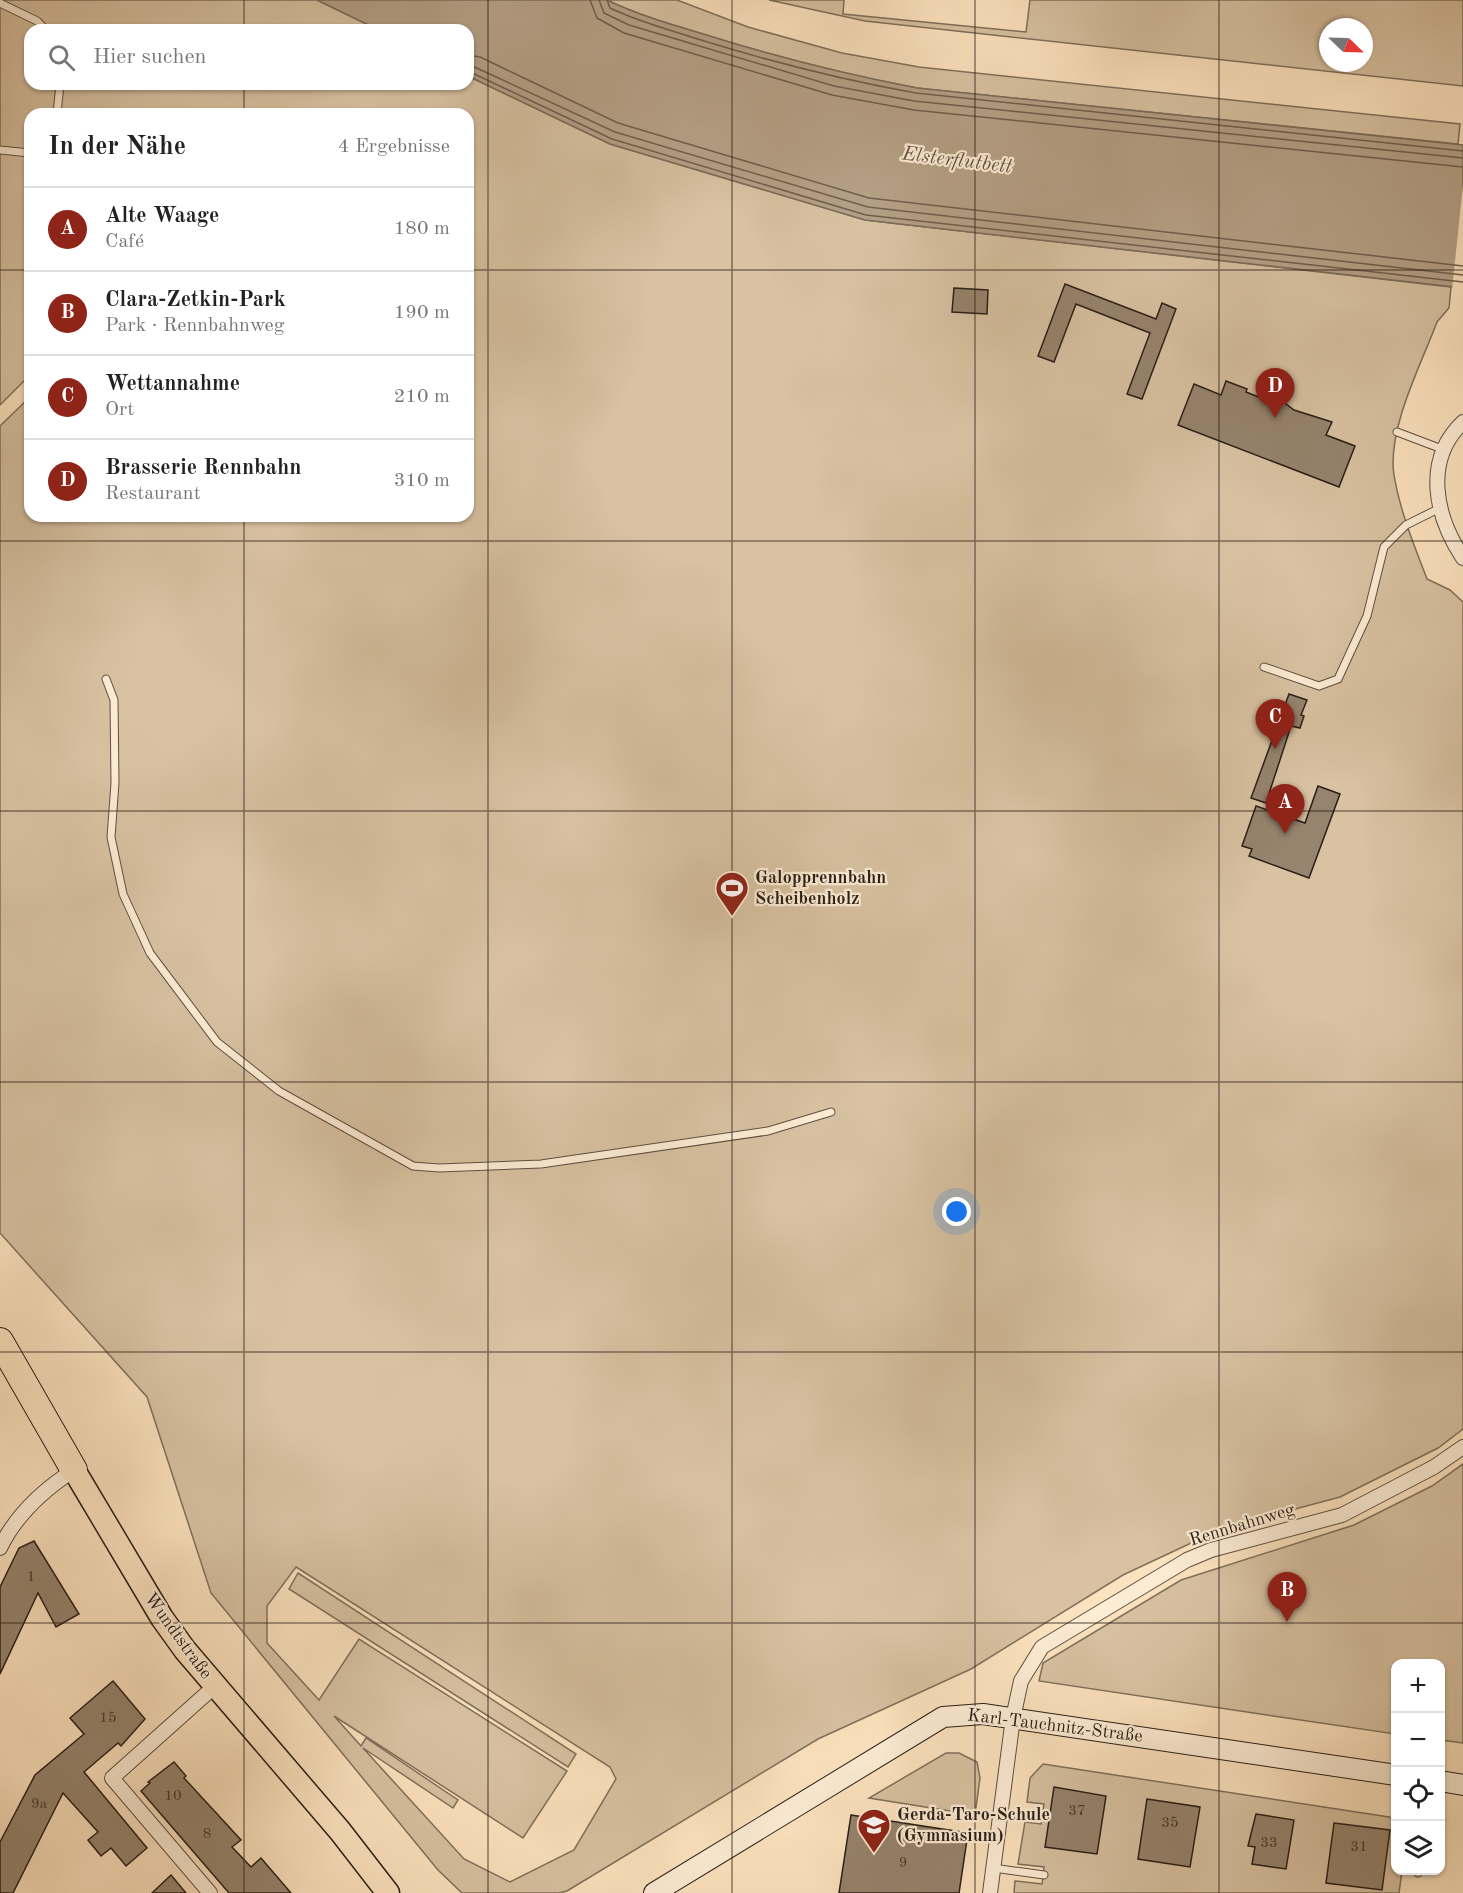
<!DOCTYPE html>
<html lang="de">
<meta charset="utf-8">
<style>
:root{--surface:#fff;--page:#f6f6f6;--text:#222;--muted:#767676;--line:#e0e0e0;--accent:#8f2418}
body{margin:0;font-family:"Old Standard TT",serif;background:var(--page);color:var(--text)}
.controls{position:absolute;right:18px;bottom:18px;display:grid;overflow:hidden;border-radius:12px;box-shadow:0 2px 4px #0004}
.controls button{width:54px;height:54px;display:grid;place-items:center;padding:0;border:0;border-bottom:2px solid var(--line);background:var(--surface);color:var(--text);font:30px sans-serif}
.compass{position:absolute;left:1319px;top:18px;width:54px;height:54px;border-radius:50%;background:var(--surface);box-shadow:0 2px 4px #0004;rotate:113deg}
.you{position:absolute;left:957px;top:1212px;width:21px;height:21px;margin:-15px;border:4px solid #fff;border-radius:50%;background:#1a73e8;box-shadow:0 0 0 9px #1a73e833}
.badge{display:grid;place-items:center;width:39px;height:39px;border-radius:50%;background:var(--accent);color:#fff;font-size:20px;font-weight:700}
.pin{position:absolute;translate:-50% -50px;filter:drop-shadow(0 2px 3px #0008)}
.pin::after{content:'';position:absolute;top:32px;width:21px;height:18px;background:inherit;clip-path:polygon(0 0,100% 0,50% 100%)}
.list{margin:0;padding:0;list-style:none}
h2{display:flex;justify-content:space-between;align-items:center;height:78px;margin:0;padding:0 24px;font-size:26px}
h2 small{font-size:20px;font-weight:400;color:var(--muted)}
.list li{display:grid;grid-template-columns:39px 1fr auto;gap:18px;align-items:center;box-sizing:border-box;height:84px;padding:0 24px;border-top:2px solid var(--line)}
.list b{display:block;font-size:22px;white-space:nowrap}
.list p{margin:0;font-size:20px;white-space:nowrap;color:var(--muted)}
.list em{font-size:20px;font-style:normal;color:var(--muted)}
.icon{flex:none;width:33px;height:33px;fill:none;stroke:currentColor;stroke-width:2;stroke-linecap:round;stroke-linejoin:round}
.map{position:relative;flex:none;width:1463px;height:1893px;overflow:hidden}
.search{position:absolute;background:var(--surface);box-shadow:0 2px 4px #0004;left:24px;top:24px;width:450px;height:66px;display:flex;align-items:center;gap:15px;box-sizing:border-box;padding:0 21px;border-radius:18px;color:var(--muted);font-size:22px}
.panel{position:absolute;background:var(--surface);box-shadow:0 2px 4px #0004;left:24px;top:108px;width:450px;height:414px;border-radius:18px}
.map>svg:first-child{display:block}
</style>
<div class="map">
<svg width="1463" height="1893" viewBox="0 0 1463 1893">
<rect width="100%" height="100%" fill="#fce3bf"/>
<filter id="stains"><feTurbulence type="fractalNoise" baseFrequency=".00333" numOctaves="4"/><feColorMatrix values="0 0 0 0 .2 0 0 0 0 .09 0 0 0 0 .02 0 0 0 .5 -.17"/></filter>
<radialGradient id="worn" r=".72"><stop offset=".6" stop-color="#630" stop-opacity="0"/><stop offset="1" stop-color="#630" stop-opacity=".3"/></radialGradient>
<g fill="#d8c2a2" stroke="#80705c" stroke-width="1.5" fill-rule="evenodd">
<path d="M0,0H317L379,30H30V84H468V76L610,144L865,220L1451,287L1449,308L1437,322C1421,365 1387,429 1394,475C1400,511 1414,545 1427,579L1450,590L1463,602V1429L1438,1448L1340,1497L1221,1529L1123,1575L971,1669L818,1739L567,1891L559,1893H462L438,1870L211,1593L147,1397L0,1233V426L30,397V516H468V114H407L401,111L388,114H30V375L0,405ZM296,1567L610,1767L616,1779L574,1850L510,1882L464,1859L363,1748L453,1808L458,1800L366,1738L361,1746L334,1716L523,1838L567,1771L359,1639L319,1700L267,1643V1606Z"/>
<path d="M607,0H677L748,27L842,53L919,67L1460,124L1458,144L917,88C844,74 773,56 703,34C670,24 638,15 607,0Z"/>
<path d="M769,0H844L843,14L1026,32L1030,0H1463V86L865,21ZM1328,27H1364V63H1328Z"/>
<path d="M1463,1464V1743L1441,1740L1440,1664H1396L1395,1734L1039,1681L1043,1663L1181,1580L1354,1525L1432,1486Z"/>
<path d="M298,1573L576,1754L568,1767L289,1589Z"/>
<path d="M946,1753H959L977,1762L980,1778L975,1815L869,1798Z"/>
<path d="M1043,1764L1389,1817L1395,1820L1396,1870L1402,1871L1399,1893H1014L1015,1881L1042,1884L1044,1867L1018,1864L1025,1822L1041,1824L1044,1804L1027,1802L1030,1778Z"/>
</g>
<path fill="#b4a086" stroke="#7c6c5a" stroke-width="1.5" d="M317,0H607C638,15 670,24 703,34C773,56 844,74 917,88L1463,145V288L865,220L610,144L468,76V30H379Z"/>
<path fill="#fce3bf" d="M1463,185V291L1452,290Z"/>
<g fill="none" stroke-linecap="round" stroke-linejoin="round">
<g stroke="#6e5f4e" stroke-width="1.5">
<path d="M590,0L597,18L624,33L832,95L914,110L1463,167"/>
<path d="M599,0L604,13L629,25L834,86L914,101L1463,158"/>
<path d="M607,0L610,8C639,22 670,30 701,40C772,62 843,80 916,93L1463,151"/>
<path d="M468,55L480,57L618,123L869,198L1463,266"/>
<path d="M468,64L615,132L868,207L1463,275"/>
<path d="M468,71L612,139L866,215L1463,282"/>
</g>
</g>
<g fill="#96846e" stroke="#281e17" stroke-width="1.5">
<path d="M1065,284L1156,319L1162,303L1176,309L1142,399L1127,394L1150,333L1076,304L1054,362L1038,356Z"/>
<path d="M954,288L988,290L987,314L952,312Z"/>
<path d="M1226,381L1247,389L1246,392L1266,400H1281L1294,410L1332,422L1326,435L1355,446L1339,487L1178,425L1194,384L1221,395Z"/>
<path d="M1289,694L1307,700L1301,715L1304,716L1300,728L1291,726L1266,803L1251,798Z"/>
<path d="M1318,786L1340,794L1309,878L1249,856L1252,849L1242,846L1256,806L1305,823Z"/>
<path d="M34,1541L79,1614L56,1627L38,1593L0,1674V1587L19,1548Z"/>
<path d="M113,1681L145,1719L121,1746L118,1743L84,1772L147,1848L126,1866L111,1848L101,1856L88,1840L98,1832L63,1793L13,1893H0V1842L35,1775L84,1734L70,1718Z"/>
<path d="M174,1762L186,1776L184,1778L241,1840L232,1847L251,1867L261,1858L291,1893H229L141,1791L150,1783L148,1782Z"/>
<path d="M1054,1787L1106,1796L1097,1854L1045,1847Z"/>
<path d="M1147,1799L1200,1807L1190,1867L1138,1859Z"/>
<path d="M1256,1814L1294,1820L1286,1869L1252,1864L1255,1847L1248,1846Z"/>
<path d="M851,1815L968,1833L959,1893H839Z"/>
<path d="M1334,1823L1390,1830L1382,1890L1326,1883Z"/>
<path d="M171,1875L186,1893H152Z"/>
</g>
<g fill="none" stroke-linecap="round" stroke-linejoin="round">
<g stroke="#5d4f41" stroke-width="9">
<g id="lane">
<path d="M0,3L37,21L46,30"/>
<path d="M57,114L60,84"/>
<path d="M0,150L30,153"/>
<path d="M1397,432L1442,449"/>
<path d="M1264,667L1319,686L1338,679L1367,616L1384,547L1406,525L1440,508"/>
<path d="M106,679L114,700L115,783L111,837L123,894L150,953L217,1042L279,1091L413,1166L439,1168L541,1164L768,1131L831,1112"/>
<path d="M993,1868L1044,1875"/>
<path d="M1418,1873V1870"/>
</g>
</g>
<g stroke="#5d4f41" stroke-width="16">
<g id="street">
<path d="M1463,422C1423,460 1435,516 1463,558"/>
<path d="M0,1548C16,1515 43,1490 74,1470"/>
<path d="M210,1893L112,1778L215,1686"/>
<path d="M990,1893L1013,1718L1021,1681L1042,1647L1187,1560L1211,1550L1342,1515L1434,1467L1463,1447"/>
</g>
</g>
<g stroke="#281e17" stroke-width="22">
<g id="secondary">
<path d="M1440,1781L1463,1785"/>
<path d="M654,1893L943,1717L983,1714L1396,1775"/>
</g>
</g>
<g stroke="#281e17" stroke-width="25">
<path id="primary" d="M74,1470L162,1618L185,1650L340,1831L388,1893"/>
</g>
<g stroke="#281e17" stroke-width="28">
<path id="highway" d="M0,1341L74,1470"/>
</g>
<use href="#lane" stroke="#fdedd5" stroke-width="7"/>
<use href="#street" stroke="#fdedd5" stroke-width="14"/>
<use href="#secondary" stroke="#fdedd5" stroke-width="20"/>
<use href="#primary" stroke="#fce3bf" stroke-width="22"/>
<use href="#highway" stroke="#fce3bf" stroke-width="26"/>
</g>
<path fill="none" stroke="#281e17" stroke-width="1.5" stroke-opacity="0.55" d="M244,0V30M488,0V1893M732,0V1893M975,0V1893M1219,0V1893M244,84V114M0,270H30M468,270H1463M244,516V1893M0,541H1463M0,811H1463M0,1082H1463M0,1352H1463M0,1623H1463"/>
<defs>
<g id="stadium-pin" transform="scale(1.725)"><path d="M0 17L-7.5 6A9.5 9.5 0 1 1 7.5 6Z" fill="#8f2418" stroke="#fdedd5"/><path d="M0-5a6.5 5 0 1 0 0 10a6.5 5 0 1 0 0-10ZM-3.5-1.8h7v3.6h-7Z" fill="#fff"/></g>
<g id="school-pin" transform="scale(1.725)"><path d="M0 17L-7.5 6A9.5 9.5 0 1 1 7.5 6Z" fill="#8f2418" stroke="#fdedd5"/><path d="M0-5L7-2L0 1L-7-2ZM-4 1L0 2.5L4 1V4Q0 6-4 4Z" fill="#fff"/></g>
</defs>
<g fill-rule="evenodd">
<use href="#stadium-pin" x="732" y="888"/>
<use href="#school-pin" x="874" y="1825"/>
</g>
<g text-anchor="middle" dominant-baseline="central" stroke-width="4.5" stroke-linejoin="round" paint-order="stroke">
<g font-size="15" fill="#44382d">
<text x="31" y="1577">1</text>
<text x="108" y="1718">15</text>
<text x="173" y="1796">10</text>
<text x="39" y="1804">9a</text>
<text x="1077" y="1811">37</text>
<text x="1170" y="1823">35</text>
<text x="207" y="1834">8</text>
<text x="1269" y="1843">33</text>
<text x="1359" y="1847">31</text>
<text x="903" y="1863">9</text>
</g>
<g font-size="18" font-weight="bold" fill="#281e17" stroke="#fdedd5" text-anchor="start">
<text x="755" y="878">Galopprennbahn<tspan x="755" dy="21">Scheibenholz</tspan></text>
<text x="897" y="1815">Gerda-Taro-Schule<tspan x="897" dy="21">(Gymnasium)</tspan></text>
</g>
<g font-size="18" fill="#281e17" stroke="#fdedd5">
<text transform="translate(1242 1525) rotate(-17)">Rennbahnweg</text>
<text transform="translate(178 1636) rotate(54)">Wundtstraße</text>
<text transform="translate(1055 1726) rotate(7)">Karl-Tauchnitz-Straße</text>
</g>
<g font-size="20" font-style="italic" fill="#605243" stroke="#fdedd5">
<text transform="translate(957 161) rotate(7)">Elsterflutbett</text>
</g>
</g>
<rect width="100%" height="100%" filter="url(#stains)"/>
<rect width="100%" height="100%" fill="url(#worn)"/>
</svg>
<div class="controls">
<button>+</button>
<button>−</button>
<button><svg class="icon" aria-label="locate" viewBox="0 0 24 24"><circle cx="12" cy="12" r="6"/><path d="M12 2v4M12 18v4M2 12h4M18 12h4"/></svg></button>
<button><svg class="icon" aria-label="layers" viewBox="0 0 24 24"><path d="M12 4l9 5-9 5-9-5zM3 14l9 5 9-5"/></svg></button>
</div>
<svg class="compass" viewBox="-18 -18 36 36"><path d="M0-13l5 13h-10z" fill="#e53935"/><path d="M0 13l5-13h-10z" fill="#767676"/></svg>
<div class="you"></div>
<div class="pin badge" style="left:1285px;top:834px">A</div>
<div class="pin badge" style="left:1287px;top:1622px">B</div>
<div class="pin badge" style="left:1275px;top:749px">C</div>
<div class="pin badge" style="left:1275px;top:418px">D</div>
<div class="search"><svg class="icon" aria-label="search" viewBox="0 0 24 24"><circle cx="10" cy="10" r="6"/><path d="M15 15l6 6"/></svg>Hier suchen</div>
<section class="panel">
<h2>In der Nähe<small>4 Ergebnisse</small></h2>
<ul class="list">
<li><span class="badge">A</span><div><b>Alte Waage</b><p>Café</p></div><em>180 m</em></li>
<li><span class="badge">B</span><div><b>Clara-Zetkin-Park</b><p>Park · Rennbahnweg</p></div><em>190 m</em></li>
<li><span class="badge">C</span><div><b>Wettannahme</b><p>Ort</p></div><em>210 m</em></li>
<li><span class="badge">D</span><div><b>Brasserie Rennbahn</b><p>Restaurant</p></div><em>310 m</em></li>
</ul>
</section>
</div>
